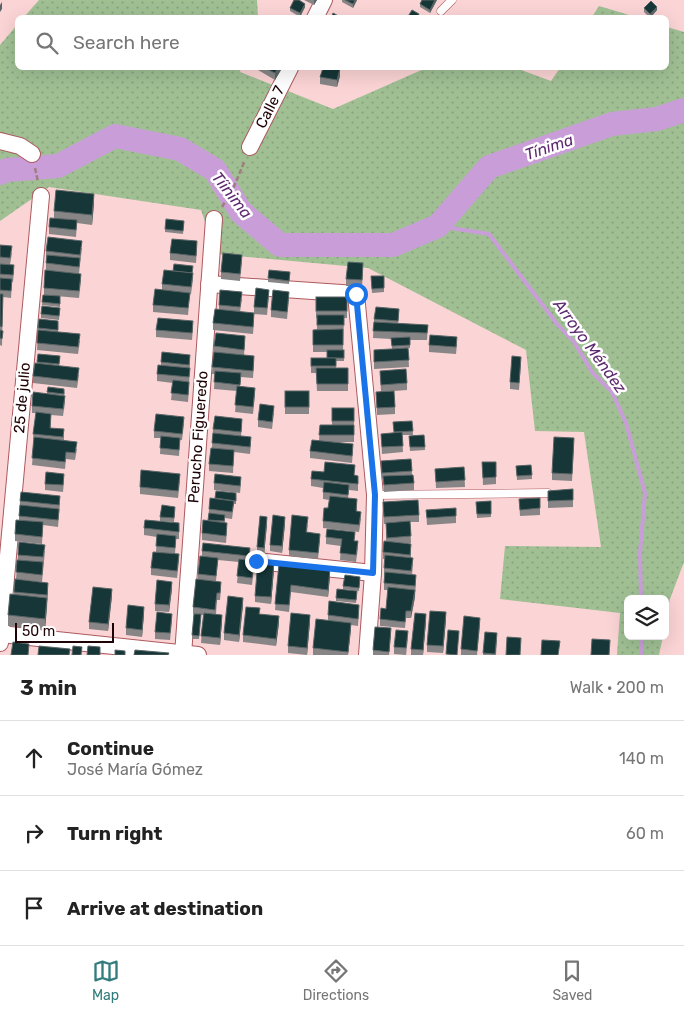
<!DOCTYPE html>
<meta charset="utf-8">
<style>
:root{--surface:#fff;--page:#f6f6f6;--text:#222;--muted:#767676;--line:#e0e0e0;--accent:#327c7d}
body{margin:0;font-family:Rubik,sans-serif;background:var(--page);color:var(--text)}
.controls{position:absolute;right:15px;bottom:15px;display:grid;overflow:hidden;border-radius:8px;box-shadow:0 5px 20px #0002}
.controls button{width:45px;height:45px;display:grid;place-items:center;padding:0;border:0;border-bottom:1px solid var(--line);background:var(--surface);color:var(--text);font:25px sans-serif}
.scale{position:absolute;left:15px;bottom:12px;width:99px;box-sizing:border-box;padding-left:5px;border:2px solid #1f0205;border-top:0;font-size:14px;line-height:18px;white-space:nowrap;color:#1f0205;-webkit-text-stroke:4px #fff;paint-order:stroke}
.stop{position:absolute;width:15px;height:15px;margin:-11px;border:4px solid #1a73e8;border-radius:50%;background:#fff}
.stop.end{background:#1a73e8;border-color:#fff;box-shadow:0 1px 5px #0008}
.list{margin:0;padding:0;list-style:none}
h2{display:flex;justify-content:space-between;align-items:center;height:65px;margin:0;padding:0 20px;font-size:21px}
h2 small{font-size:16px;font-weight:400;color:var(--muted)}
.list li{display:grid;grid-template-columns:32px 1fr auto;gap:15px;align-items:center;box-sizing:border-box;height:75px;padding:0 20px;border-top:1px solid var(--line)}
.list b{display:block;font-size:19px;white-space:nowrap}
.list p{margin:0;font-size:16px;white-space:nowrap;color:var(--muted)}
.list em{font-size:16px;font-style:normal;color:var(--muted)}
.icon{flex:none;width:28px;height:28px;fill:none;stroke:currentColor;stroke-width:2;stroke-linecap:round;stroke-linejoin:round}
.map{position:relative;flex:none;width:684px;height:655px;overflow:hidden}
.search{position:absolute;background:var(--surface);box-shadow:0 5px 20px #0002;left:15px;right:15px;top:15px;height:55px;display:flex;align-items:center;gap:12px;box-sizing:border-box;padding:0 18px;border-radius:8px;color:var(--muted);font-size:19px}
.sheet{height:290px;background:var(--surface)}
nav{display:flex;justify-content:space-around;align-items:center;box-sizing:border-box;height:70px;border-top:1px solid var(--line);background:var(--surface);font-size:14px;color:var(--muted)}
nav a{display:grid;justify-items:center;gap:2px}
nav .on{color:var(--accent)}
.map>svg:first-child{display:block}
</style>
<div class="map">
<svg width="684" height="655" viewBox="0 0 684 655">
<defs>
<pattern id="grass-dots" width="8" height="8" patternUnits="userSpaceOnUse" patternTransform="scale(1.25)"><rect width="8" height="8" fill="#a0c094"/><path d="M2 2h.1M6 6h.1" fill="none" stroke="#89a37e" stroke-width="1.8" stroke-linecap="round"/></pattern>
</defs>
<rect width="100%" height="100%" fill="#fbd4d5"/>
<g fill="url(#grass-dots)">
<path d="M39,0H257L258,17H24Z"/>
<path d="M599,6L636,17H592Z"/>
<path d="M17,25L18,68H241L240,72L333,109L426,68H516L551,81L560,68H666L667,27L684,32V562L670,599L665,623V599H628V636H663L659,655H617L620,613L500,599L505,546L601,547L584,432L535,431L526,350L368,268L216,254L201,210L49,187L0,221V45Z"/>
</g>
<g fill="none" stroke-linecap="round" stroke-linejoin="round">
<g stroke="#c99ed8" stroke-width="4">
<path d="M438,226L489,234L557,324L574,342L592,372L612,392L626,423L645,493L640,553L641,599"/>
<path d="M641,655V636"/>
</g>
<path stroke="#c99ed8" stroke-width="24" d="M0,173L7,170L58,166L115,136L180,149L215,170L241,212L280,245H393L438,226L489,167L612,124L657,119L684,110"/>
<g stroke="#ad5a5f" stroke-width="9">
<g id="service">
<path d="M441,11L452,0"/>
<path d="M375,495L548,493"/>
</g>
</g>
<g stroke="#ad5a5f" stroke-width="18">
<g id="minor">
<path d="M315,18L324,0"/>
<path d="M0,141L20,146L32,154"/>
<path d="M250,147L290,68"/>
<path d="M209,284L356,294L375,495L373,573L367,655"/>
<path d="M256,561L373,573"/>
<path d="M0,634L198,655"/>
<path d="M0,643L41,196"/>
<path d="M183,655L214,219"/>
</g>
</g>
<g stroke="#a07d7f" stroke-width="2.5" stroke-dasharray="5 2.5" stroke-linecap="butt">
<path d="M35,168L38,182"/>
<path d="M222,207L233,189L245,160"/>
</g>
<use href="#service" stroke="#fff" stroke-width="8"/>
<use href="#minor" stroke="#fff" stroke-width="16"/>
</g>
<g fill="#888586">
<path d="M304,0H317L314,5Z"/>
<path d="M342,0H357L353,8L342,2Z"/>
<path d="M422,0H437L430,13L420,7V4Z"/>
<path d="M305,7L300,17L290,11V8Z"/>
<path d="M644,8L657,10L650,18L644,12Z"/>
<path d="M258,68H281V70L275,80L258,70Z"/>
<path d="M340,76L337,87L320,84V77Z"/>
<path d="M94,204L92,225L77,223L76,237L49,234V227L54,218V211Z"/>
<path d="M184,221L183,234L165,232V229Z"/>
<path d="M0,245L12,253L10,265L14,272L13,282H12L11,298L3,297L2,346L0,345Z"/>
<path d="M82,248L79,273L81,281L79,298L44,295V288L46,270V251Z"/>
<path d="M197,248L196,263L170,260V253Z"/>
<path d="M242,262L240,281L221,279V272Z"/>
<path d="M363,270L362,287L346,286V279Z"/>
<path d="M290,272L289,284L268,282V278Z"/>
<path d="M192,273L193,280L191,294H190L188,315L153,312V305L162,290V284Z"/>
<path d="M371,276H384V292L372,293Z"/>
<path d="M43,295L60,296V307L42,305Z"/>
<path d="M269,296L267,315L254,314V307Z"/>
<path d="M316,297H347V318H344L343,350H344V361H336V368H348V391H317L316,373H311V358H327V352H313V330L317,329V318H316Z"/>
<path d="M242,299L240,312L254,320L253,334L213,330V323L219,310V305Z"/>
<path d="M289,299L287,319L271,317V310Z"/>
<path d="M60,308L59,320L41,318V314Z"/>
<path d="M399,316L398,324L428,325L427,340H410V348H408L409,367L374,369V350L392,349L391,339L373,338L374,319Z"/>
<path d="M39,319L58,321V332L80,341L78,354L37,350Z"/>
<path d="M193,328L192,340L156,337V330Z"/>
<path d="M245,343L244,355L254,363L253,378L241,377L240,386L255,395L253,414L235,412L237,391L214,389L215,374H212L214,346Z"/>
<path d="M457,344L456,354L429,352V345Z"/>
<path d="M38,354L60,356L59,366L79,375L77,388L33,383V376L37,364Z"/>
<path d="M161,362H190L189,389L188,402L171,400L173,383L157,381V374L161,365Z"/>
<path d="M521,364L519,390L510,389V382Z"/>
<path d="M380,371L407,383V390L381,392Z"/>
<path d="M48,387L64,389L65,403L63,416L51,415V428L64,436V441L77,449L75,460L66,459L65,469L32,465L34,441L33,434L36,413H32V406L47,394Z"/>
<rect x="285" y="391" width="24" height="23"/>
<path d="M376,392L395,407V414L377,415Z"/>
<path d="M332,408H354V442H330L353,451L352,463L310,458V451L319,441L320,425H332Z"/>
<path d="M274,413L272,429L258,427V420Z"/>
<path d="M412,421L413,435H402L403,452L382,454L381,434L393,433Z"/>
<path d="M184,424L182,440H180L179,456L160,454L161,438H154V431Z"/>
<path d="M242,426L241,436L251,444L250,454L234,452L233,473L209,471V464L212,448L213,429Z"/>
<path d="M424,435L425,450L410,451L409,436Z"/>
<path d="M574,445L572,481L552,480V473Z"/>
<path d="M411,459L412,475L414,483V490L384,492L383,479H382L381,461Z"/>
<path d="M482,462H496V484L483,485Z"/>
<path d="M531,465L532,479L517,480L516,466Z"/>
<path d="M464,467L465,487L436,488L435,469Z"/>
<path d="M354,475L358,483V491L349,490L348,498L357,505V511L361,519L359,532L323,528V521L328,508L329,500L323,499V488L311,486V479Z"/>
<path d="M64,481L63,492L45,490V484Z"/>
<path d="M180,481L178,498L140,494V487Z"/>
<path d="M214,483L241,484L240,493L214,490Z"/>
<path d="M573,489V507L548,508V491Z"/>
<path d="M236,496V504H234L232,519L225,518V523L227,530L226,543L202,540V533L208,521L209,509L215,499Z"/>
<path d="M540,498V515L520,516L519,499Z"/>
<path d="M20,501L60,503L58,527L43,525L42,544L15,541V534L19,520Z"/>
<path d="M491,501V517L477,518L476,502Z"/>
<path d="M383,502L419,515V522H410L411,543H408L411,550V558L413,565L412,575L416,582L415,597L411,618H406L405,628L380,626V619L386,609L388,590H384V568L385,559H383V552L386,541V524H384Z"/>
<path d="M175,510L174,522L160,521V517Z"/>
<path d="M426,510L456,516V523L427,525Z"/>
<path d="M267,524L264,555L257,554V547Z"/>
<path d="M285,524L282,553L270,551V545Z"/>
<path d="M308,524L307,532L320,541L318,559L289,556V550Z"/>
<path d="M144,528L179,530V539H176L175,554L179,561L177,578L151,575V568L156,552L157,537L144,535Z"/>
<path d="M355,532L354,541L358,548L356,562L340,560L341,546L326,544V537Z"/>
<path d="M45,551L42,582L16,579L18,555Z"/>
<path d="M202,551L250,555L249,560L254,567L252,585L237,583L239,562L218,560L216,581L221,589L220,600H217L216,614L222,621L220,645L201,643L203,615H201L199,639H192L194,614H193V607L198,579V574L202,556Z"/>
<path d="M279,564L330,576L328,597L291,592L289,612L275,610Z"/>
<path d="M274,569L271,604L255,602V596Z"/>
<path d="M360,577L359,591L343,589V586Z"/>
<path d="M15,579L48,590L45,630L8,626V615L14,594Z"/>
<path d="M172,589L169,612L155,611V604Z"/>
<path d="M357,594L356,603L336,601V598Z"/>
<path d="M112,596L108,631L89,629V622Z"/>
<path d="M243,605L239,642L224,640V633Z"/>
<path d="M359,611L358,626L351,625L348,655H313V648L328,621V615Z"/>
<path d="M144,614L142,637L126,635V628Z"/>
<path d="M260,614L279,623L276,646L243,642V635Z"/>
<path d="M446,619L443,653L427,652V645Z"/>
<path d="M172,621L170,640L155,639V632Z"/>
<path d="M426,621L423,655H411V649Z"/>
<path d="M310,622L307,655L288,653V646Z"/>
<path d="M480,625L477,655H461V649Z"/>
<path d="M485,632L497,640L496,655H483Z"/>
<path d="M391,635L389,655H373V650Z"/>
<path d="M408,638L406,655L394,654V647Z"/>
</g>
<g fill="#5b6566">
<path d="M314,0H317L314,5Z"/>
<path d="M355,0H357L353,8V4Z"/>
<path d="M435,0H437L430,13V10Z"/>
<path d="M2,2V9L0,12V5Z"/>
<path d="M305,4V7L300,17V13Z"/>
<path d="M657,7V10L650,18V14Z"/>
<path d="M278,68H281V70L275,80V73Z"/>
<path d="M340,69V76L337,87V80Z"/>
<path d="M94,194V204L92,225V215Z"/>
<path d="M267,517V524L264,555V548Z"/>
<path d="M285,517V524L282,553V546Z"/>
<path d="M274,562V569L271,604V597Z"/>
<path d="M330,569V576L328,597V590Z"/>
<path d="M172,582V589L169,612V605Z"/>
<path d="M48,583L47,608L45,630V619Z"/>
<path d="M112,589V596L108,631V624Z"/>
<path d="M415,590V597L411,618V611Z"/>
<path d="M243,598V605L239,642V635Z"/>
<path d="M144,607V614L142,637V630Z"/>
<path d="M446,612V619L443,653V646Z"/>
<path d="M426,614V621L423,655V650Z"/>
<path d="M222,615V621L220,645V638Z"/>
<path d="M310,615V622L307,655V648Z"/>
<path d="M279,616V623L276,646V639Z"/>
<path d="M351,623V630L348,655V652Z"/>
</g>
<g fill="#163637" stroke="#5b6566">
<path d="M294,0H299L305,4L300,13L290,8Z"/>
<path d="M345,0H355L353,4Z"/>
<path d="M422,0H435L430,10L420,4Z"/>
<path d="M651,1L657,7L650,14L644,8Z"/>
<path d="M412,10L419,14L417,18H407Z"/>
<path d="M333,13L342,18H331Z"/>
<path d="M265,68H278L275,73Z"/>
<path d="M323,68H333L340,69L337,80L320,77Z"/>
<path d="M56,190L94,194L92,215L54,211Z"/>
<path d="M50,218L77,220L76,230L49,227Z"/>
<path d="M166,219L184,221L183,231L165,229Z"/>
<path d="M48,237L82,241L80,255L46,251Z"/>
<path d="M172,239L197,241L196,256L170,253Z"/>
<path d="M0,245L12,246L10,258L0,257Z"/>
<path d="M223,253L242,255L240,274L221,272Z"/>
<path d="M47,255L80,258L79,267L46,263Z"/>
<path d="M348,262L363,263L362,280L346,279Z"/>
<path d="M0,264L14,265L13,275L0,274Z"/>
<path d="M174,264L193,266L192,273L173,271Z"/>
<path d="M45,270L81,274L79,291L44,288Z"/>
<path d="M164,270L193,273L191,287L162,284Z"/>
<path d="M269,270L290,272L289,281L268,278Z"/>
<path d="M371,276H384V288L372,289Z"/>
<path d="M0,278L12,279L11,291L0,290Z"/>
<path d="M256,288L269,290L267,308L254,307Z"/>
<path d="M155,289L190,293L188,308L153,305Z"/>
<path d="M220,290L242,292L240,307L219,305Z"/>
<path d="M273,290L289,292L287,312L271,310Z"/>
<path d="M0,294H3L2,327L0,326Z"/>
<path d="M43,295L60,296V304L42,302Z"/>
<rect x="316" y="297" width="31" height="14"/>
<path d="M42,306L60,308L59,316L41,314Z"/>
<path d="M376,307L399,309L398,321L374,319Z"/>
<path d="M215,309L254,313L253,327L213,323Z"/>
<rect x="317" y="315" width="27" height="10"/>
<path d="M158,318L193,321L192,333L156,330Z"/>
<path d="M39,319L58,321V330L38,328Z"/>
<path d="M374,322L428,325L427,333L373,331Z"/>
<path d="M343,329V345H313V330Z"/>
<path d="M0,330L3,331L2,339L0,338Z"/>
<path d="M38,330L80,334L78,347L37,343Z"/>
<path d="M216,333L245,336L244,350L214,346Z"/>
<path d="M430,335L457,337L456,347L429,345Z"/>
<path d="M410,337V345L392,346L391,338Z"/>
<path d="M408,348L409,360L374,362V350Z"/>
<rect x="327" y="350" width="17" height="8"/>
<path d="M162,352L190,355L189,365L161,362Z"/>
<path d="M214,352L254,356L253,371L212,367Z"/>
<path d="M38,354L60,356L59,364L37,362Z"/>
<path d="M512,356L521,357L519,383L510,382Z"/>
<rect x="311" y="358" width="25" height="8"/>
<path d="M35,363L79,368L77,381L33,376Z"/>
<path d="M158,365L190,368L189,377L157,374Z"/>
<path d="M316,368H348V384H317Z"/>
<path d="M406,369L407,383L381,385L380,371Z"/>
<path d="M215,371L241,373L240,385L214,382Z"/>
<path d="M173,380L189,382L188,395L171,393Z"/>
<path d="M237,386L255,388L253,407L235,405Z"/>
<path d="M48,387L64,389V394L47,392Z"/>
<rect x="285" y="391" width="24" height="16"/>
<path d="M394,391L395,407L377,408L376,392Z"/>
<path d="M33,392L65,396L63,409L32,406Z"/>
<path d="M260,404L274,406L272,422L258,420Z"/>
<rect x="332" y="408" width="22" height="13"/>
<path d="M36,412L51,414L50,428L64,429L63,437L33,434Z"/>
<path d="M156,414L184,417L182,434L154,431Z"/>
<path d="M215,416L242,419L241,432L213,429Z"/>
<path d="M412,421L413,431L394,432L393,422Z"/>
<path d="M320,425H354V435H319Z"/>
<path d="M402,432L403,446L382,447L381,434Z"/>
<path d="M213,433L251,437L250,447L212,443Z"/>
<path d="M424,435L425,447H410L409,436Z"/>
<path d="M161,436L180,438L179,450L160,448Z"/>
<path d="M34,437L77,442L75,453L66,452L65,462L32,458Z"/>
<path d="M554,437L574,438L572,474L552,473Z"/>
<path d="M312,440L353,444L352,456L310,451Z"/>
<path d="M211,448L234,450L233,466L209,464Z"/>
<path d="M411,459L412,471L382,473L381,461Z"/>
<path d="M325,462L355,465L354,475L358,476V484L311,479L312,471L324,472Z"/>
<path d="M482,462H496V477L483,478Z"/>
<path d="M531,465L532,475L517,476L516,466Z"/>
<path d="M464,467L465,480L436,482L435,469Z"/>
<path d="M141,470L180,474L178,491L140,487Z"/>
<path d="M46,472L64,474L63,485L45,484Z"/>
<path d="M215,474L241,477L240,486L214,483Z"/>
<path d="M413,475L414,483L384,485L383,476Z"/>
<path d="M324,482L349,485L348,495L323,492Z"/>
<path d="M573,489V500L548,501V491Z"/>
<path d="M216,491L236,493V501L215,498Z"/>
<path d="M21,492L60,496L59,505L20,501Z"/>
<path d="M330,496L357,499L356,511L361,512L359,525L323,521L324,508H328Z"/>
<path d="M210,498L234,501L232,512L209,509Z"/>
<path d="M540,498V508L520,510L519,499Z"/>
<path d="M418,500L419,515L384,517L383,502Z"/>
<path d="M491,501V514H477L476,502Z"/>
<path d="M20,505L59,509L58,520L19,516Z"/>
<path d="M162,505L175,507L174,518L160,517Z"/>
<path d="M456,508V516L427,518L426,510Z"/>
<path d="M209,513L225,515L224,521L208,520Z"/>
<path d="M273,515L285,517L282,546L270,545Z"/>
<path d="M292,515L308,517L306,532L320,534L318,553L289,550Z"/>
<path d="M260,516L267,517L264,548L257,547Z"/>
<path d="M16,520L43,522L42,537L15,534Z"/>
<path d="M145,520L179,523V532L144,528Z"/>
<path d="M203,520L227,523L226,536L202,533Z"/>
<path d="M410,521L411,536L387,538L386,523Z"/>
<path d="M327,529L355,532L354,541H358L356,555L340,553L342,539L326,537Z"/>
<path d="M157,534L176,536L175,548L156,546Z"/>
<path d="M384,541L411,544L410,555L383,552Z"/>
<path d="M19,542L45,545L43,557L18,555Z"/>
<path d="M203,543L250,548L249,556L202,551Z"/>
<path d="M153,552L179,554L177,571L151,568Z"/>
<path d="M385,555L413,558L411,571L384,568Z"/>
<path d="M200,556L218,558L216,576L198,574Z"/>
<path d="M239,559L254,561L252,578L237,576Z"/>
<path d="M17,560L43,562L42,575L16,572Z"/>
<path d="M258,560L274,562L271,597L255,596Z"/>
<path d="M279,564L330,569L328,590L291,585L289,605L275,604Z"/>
<path d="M385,572L416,575L415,586L384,583Z"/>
<path d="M345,575L360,577L359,588L343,586Z"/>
<path d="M15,579L48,583L47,595L14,592Z"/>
<path d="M196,579L221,582L220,593H217L215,610L193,607Z"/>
<path d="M157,580L172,582L169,605L155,604Z"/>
<path d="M93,587L112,589L108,624L89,622Z"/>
<path d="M388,587L415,590L411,611H406L405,622L380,619L381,608L386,609Z"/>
<path d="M337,589L357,591L356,600L336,598Z"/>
<path d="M10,594L47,598L45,619L8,615Z"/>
<path d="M228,596L243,598L239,635L224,633Z"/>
<path d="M329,601L359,605L358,619L328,615Z"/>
<path d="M128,605L144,607L142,630L126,628Z"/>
<path d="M246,607L260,608L259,614L279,616L276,639L243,635Z"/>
<path d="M430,611L446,612L443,646L427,645Z"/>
<path d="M157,612L172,614L170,633L155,632Z"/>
<path d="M204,613L222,615L220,638L201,636Z"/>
<path d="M291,613L310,615L307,648L288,646Z"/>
<path d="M415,613L426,614L423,650L411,649Z"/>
<path d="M194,614H201L199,636L192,635Z"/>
<path d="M464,616L480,618L477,651L461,649Z"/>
<path d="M316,619L351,623L348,652L313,648Z"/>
<path d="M375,627L391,628L389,652L373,650Z"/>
<path d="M396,630L408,631L406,648L394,647Z"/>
<path d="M448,630L459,631L457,655L446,654Z"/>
<path d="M485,632L497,633L495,654L483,653Z"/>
<path d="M507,637L521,638L520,655H506Z"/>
<path d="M592,639L610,640L609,655H591Z"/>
<path d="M542,640L560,641L558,655H541Z"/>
<path d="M13,642L29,644L28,655H11Z"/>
<path d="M39,646L70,649L69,655H38Z"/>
<path d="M73,646L82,647L81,655H72Z"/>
<path d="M88,646L100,647V655H87Z"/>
<path d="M115,650L125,651V655H115Z"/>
<path d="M135,650L169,653L168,655H134Z"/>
</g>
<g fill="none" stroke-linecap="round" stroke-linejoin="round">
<path stroke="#1a73e8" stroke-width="6" d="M256,561L373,573L375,495L356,294"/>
</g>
<g text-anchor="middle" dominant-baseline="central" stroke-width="5" stroke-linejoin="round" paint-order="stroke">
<g font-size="15" fill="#1f0205" stroke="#fff">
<text transform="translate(270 107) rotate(-63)">Calle 7</text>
<text transform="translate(22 398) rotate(-85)">25 de julio</text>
<text transform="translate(198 437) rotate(-86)">Perucho Figueredo</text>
</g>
<g font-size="16" font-style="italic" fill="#5e2a6f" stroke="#fff">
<text transform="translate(549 147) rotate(-19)">Tínima</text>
<text transform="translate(232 195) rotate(52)">Tíinima</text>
<text transform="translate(590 346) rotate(54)">Arroyo Méndez</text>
</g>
</g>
</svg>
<div class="controls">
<button><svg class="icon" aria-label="layers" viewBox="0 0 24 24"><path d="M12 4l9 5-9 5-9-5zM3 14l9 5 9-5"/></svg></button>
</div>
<div class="scale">50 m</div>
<div class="stop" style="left:356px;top:294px"></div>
<div class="stop end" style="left:256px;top:561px"></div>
<div class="search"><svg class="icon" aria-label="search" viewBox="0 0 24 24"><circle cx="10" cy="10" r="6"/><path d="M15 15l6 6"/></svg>Search here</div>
</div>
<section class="sheet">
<h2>3 min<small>Walk · 200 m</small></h2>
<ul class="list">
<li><svg class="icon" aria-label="ahead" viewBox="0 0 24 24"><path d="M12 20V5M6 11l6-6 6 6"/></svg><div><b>Continue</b><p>José María Gómez</p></div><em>140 m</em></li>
<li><svg class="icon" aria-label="right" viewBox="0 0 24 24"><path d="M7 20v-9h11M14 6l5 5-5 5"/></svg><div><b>Turn right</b></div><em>60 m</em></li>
<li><svg class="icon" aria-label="arrive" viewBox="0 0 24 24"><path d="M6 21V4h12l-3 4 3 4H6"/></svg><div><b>Arrive at destination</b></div></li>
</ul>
</section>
<nav>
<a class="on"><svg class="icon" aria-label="map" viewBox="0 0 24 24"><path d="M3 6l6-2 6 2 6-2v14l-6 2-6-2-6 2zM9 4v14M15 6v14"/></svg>Map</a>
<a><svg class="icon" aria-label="directions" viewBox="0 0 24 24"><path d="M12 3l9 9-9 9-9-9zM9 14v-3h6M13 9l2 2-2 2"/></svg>Directions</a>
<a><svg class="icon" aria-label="saved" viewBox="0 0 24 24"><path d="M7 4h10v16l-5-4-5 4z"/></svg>Saved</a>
</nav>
